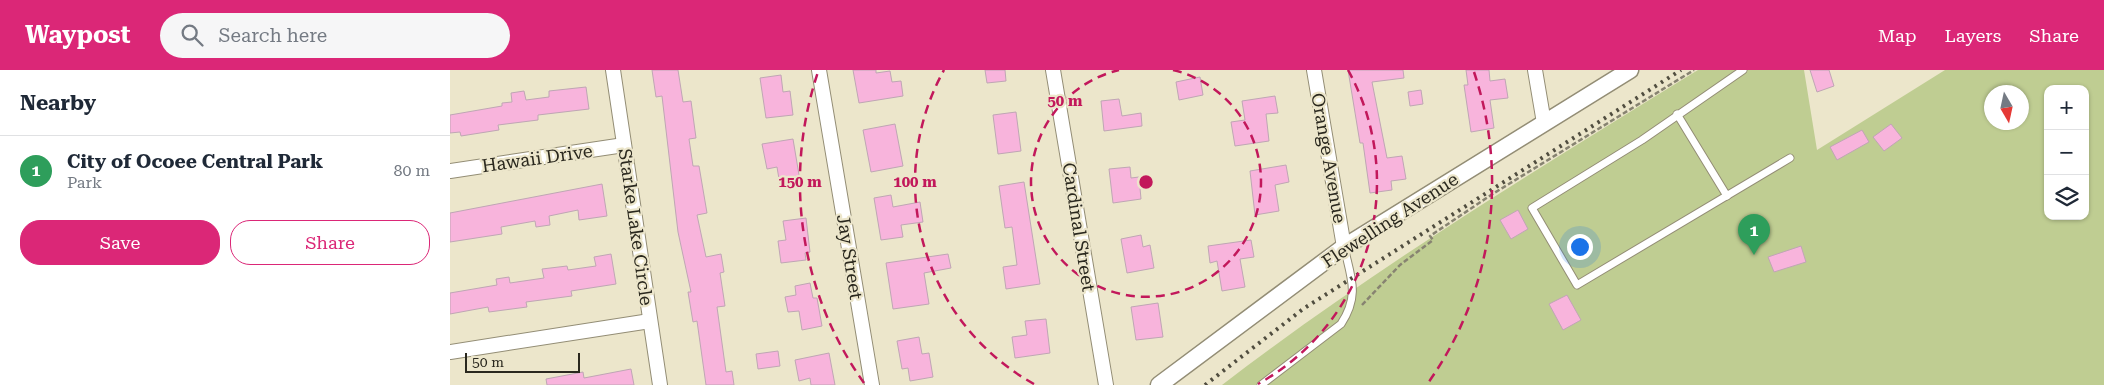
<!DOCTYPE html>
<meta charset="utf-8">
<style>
:root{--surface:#fff;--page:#f6f6f7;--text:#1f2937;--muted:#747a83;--line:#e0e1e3;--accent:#db2777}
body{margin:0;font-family:"Roboto Serif",serif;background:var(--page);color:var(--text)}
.controls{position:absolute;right:15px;top:15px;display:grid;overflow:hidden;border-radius:10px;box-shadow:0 1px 4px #0004}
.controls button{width:45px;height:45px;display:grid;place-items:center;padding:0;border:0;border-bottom:1px solid var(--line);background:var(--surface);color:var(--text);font:25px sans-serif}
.compass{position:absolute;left:1534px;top:15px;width:45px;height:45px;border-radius:50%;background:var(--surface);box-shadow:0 1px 4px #0004;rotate:171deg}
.scale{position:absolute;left:15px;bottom:12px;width:115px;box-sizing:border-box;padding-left:5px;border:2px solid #2a281e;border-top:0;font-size:14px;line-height:18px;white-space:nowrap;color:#2a281e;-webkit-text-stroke:4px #ece6cb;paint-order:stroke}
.you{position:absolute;left:1129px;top:176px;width:18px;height:18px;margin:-12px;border:4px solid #fff;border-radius:50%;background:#1a73e8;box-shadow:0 0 0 8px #1a73e833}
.badge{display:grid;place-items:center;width:32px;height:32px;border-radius:50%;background:var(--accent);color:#fff;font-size:16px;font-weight:700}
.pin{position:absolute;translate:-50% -41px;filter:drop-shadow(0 1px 2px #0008)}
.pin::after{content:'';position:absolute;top:26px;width:18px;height:15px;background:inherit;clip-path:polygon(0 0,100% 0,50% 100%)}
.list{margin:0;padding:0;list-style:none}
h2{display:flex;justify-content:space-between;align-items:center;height:65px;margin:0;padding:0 20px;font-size:21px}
h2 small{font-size:16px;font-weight:400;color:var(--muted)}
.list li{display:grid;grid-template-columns:32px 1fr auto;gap:15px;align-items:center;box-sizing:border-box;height:70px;padding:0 20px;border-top:1px solid var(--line)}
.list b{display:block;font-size:19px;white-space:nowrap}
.list p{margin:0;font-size:16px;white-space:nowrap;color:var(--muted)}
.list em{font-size:16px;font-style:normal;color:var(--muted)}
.actions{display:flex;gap:10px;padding:15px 20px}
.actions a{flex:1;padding:11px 0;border:1px solid var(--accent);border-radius:20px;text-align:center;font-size:18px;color:var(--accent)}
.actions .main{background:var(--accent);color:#fff}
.icon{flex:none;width:28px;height:28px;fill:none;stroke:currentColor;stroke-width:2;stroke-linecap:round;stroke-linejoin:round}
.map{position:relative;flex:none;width:1654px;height:315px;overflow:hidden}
header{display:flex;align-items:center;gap:30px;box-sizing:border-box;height:70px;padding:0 25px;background:var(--accent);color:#fff}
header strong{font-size:24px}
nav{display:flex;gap:28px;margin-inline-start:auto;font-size:18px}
.search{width:350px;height:45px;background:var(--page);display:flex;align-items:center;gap:12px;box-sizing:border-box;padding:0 18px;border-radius:28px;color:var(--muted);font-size:19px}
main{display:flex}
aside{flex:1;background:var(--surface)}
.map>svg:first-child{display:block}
</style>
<header>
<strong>Waypost</strong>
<div class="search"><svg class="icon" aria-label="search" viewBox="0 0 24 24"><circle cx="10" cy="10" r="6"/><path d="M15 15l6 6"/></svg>Search here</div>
<nav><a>Map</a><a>Layers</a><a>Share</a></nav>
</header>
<main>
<aside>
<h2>Nearby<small></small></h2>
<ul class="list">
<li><span class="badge" style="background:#2e9e5b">1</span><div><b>City of Ocoee Central Park</b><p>Park</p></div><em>80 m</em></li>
</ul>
<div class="actions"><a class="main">Save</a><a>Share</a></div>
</aside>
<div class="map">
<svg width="1654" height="315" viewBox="0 0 1654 315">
<rect width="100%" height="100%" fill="#ece6cb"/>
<path fill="#bfcd92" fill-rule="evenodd" d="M1248,0H1354L1367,80L1495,0H1654V315H772C923,199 1086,100 1248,0ZM1598,19H1635V146H1598ZM1542,22H1572V52H1542Z"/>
<g fill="#f8b4dc" stroke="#bfa6b4">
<path d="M202,0H228L233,32L241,31L246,68L239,69L243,96H249L257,143L247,145L256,187L271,184L274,202L270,203L275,236L267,237L276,302L282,301L284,315H256L247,251L243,252L238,222H241L228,162L212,26L206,27Z"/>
<path d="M403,0H426V3L440,1L442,12L451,11L453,26L409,33Z"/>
<path d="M535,0H555L556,11L537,13Z"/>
<path d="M898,0H953L954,8L922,12L937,88L952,86L956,109L941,111L942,120L920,123L913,73H910Z"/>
<path d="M1016,0H1039L1040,11L1055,9L1058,28L1040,30L1044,58L1021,62L1014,15H1018Z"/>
<path d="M1360,0H1379L1384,16L1367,22Z"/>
<path d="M331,5L333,22L340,21L343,45L316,48L310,8Z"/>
<path d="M750,7L753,25L729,30L726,12Z"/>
<path d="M136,17L139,39L88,45V50L48,55L49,60L11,66L10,62L0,63V45L52,36V33L62,32L61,23L74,21L76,30L99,27V21Z"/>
<path d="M971,20L973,34L960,36L958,22Z"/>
<path d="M825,26L828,43L816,44L819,71L785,76L781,52L795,50L792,31Z"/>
<path d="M669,29L672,46L691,43L692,56L654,61L651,31Z"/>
<path d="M566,42L571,81L548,84L543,45Z"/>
<path d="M445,54L453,96L421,102L413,60Z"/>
<path d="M1441,54L1452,68L1434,81L1423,67Z"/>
<path d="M1412,60L1419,72L1387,90L1380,77Z"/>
<path d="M343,69L350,111L330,115L327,97L317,99L312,74Z"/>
<path d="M836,95L839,112L825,115L829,141L805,145L800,101Z"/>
<path d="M680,97L681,108L689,107L691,129L663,133L659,99Z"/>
<path d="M574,112L590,214L556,219L553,197L567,195L562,157L555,158L549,116Z"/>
<path d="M152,114L157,146L129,150L128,140L99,146L100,155L86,157L85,151L51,157L52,164L0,172V143Z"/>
<path d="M441,125L443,137L470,132L473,152L451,155L453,167L431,170L424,128Z"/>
<path d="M1068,140L1078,159L1061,169L1050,150Z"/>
<path d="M356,148L360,182L355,183L356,190L331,193L328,171L336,170L333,151Z"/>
<path d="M691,165L693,177L700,175L704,198L677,203L671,169Z"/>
<path d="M801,170L804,187L790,189L795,217L772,221L767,191L760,193L758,176Z"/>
<path d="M1351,176L1356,192L1324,202L1318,187Z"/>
<path d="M161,184L166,214L121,221L122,226L76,232L77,237L39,242L38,237L0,244V223L47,215L46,209L59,207L60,213L94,208L92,199L117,196L118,200L146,196L144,187Z"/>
<path d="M498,184L501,198L474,203L479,234L443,239L436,193Z"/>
<path d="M360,213L363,228H367L372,256L352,260L349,241L338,242L335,227L346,225L345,216Z"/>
<path d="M1117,225L1131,250L1113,260L1099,234Z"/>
<path d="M708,233L713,267L686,270L681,237Z"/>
<path d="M596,249L600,283L565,288L562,267L577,265L575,251Z"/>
<path d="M469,267L472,284L479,283L483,307L460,311L458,298L452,299L447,271Z"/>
<path d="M328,281L330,296L308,299L306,284Z"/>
<path d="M379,283L385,315H361L360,308L349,311L345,290Z"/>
<path d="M181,299L184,315H97L96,309L133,302L134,308Z"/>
</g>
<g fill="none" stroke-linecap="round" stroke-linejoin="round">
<g stroke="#938d75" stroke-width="9">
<g id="service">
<path d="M1293,0L1192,70L1082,138L1127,215L1340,88"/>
<path d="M1227,44L1277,126"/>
<path d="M811,315L891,254C910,225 901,208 894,177"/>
</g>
</g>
<g stroke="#938d75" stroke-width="16">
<g id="minor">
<path d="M163,0L210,315"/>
<path d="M369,0L422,315"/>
<path d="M603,0L656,315"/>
<path d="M864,0L894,177"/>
<path d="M1085,0L1094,53"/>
<path d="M0,101L174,75"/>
<path d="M0,282L200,251"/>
</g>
</g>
<g stroke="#938d75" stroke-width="19">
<path id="tertiary" d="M709,315L894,177L1180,0"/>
</g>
<path stroke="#878371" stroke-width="2.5" stroke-dasharray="5 2.5" stroke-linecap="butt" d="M912,235L950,195L983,170L980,166L1041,125L1244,0"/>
<use href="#service" stroke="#fff" stroke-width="7"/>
<use href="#minor" stroke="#fff" stroke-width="14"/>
<use href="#tertiary" stroke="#fff" stroke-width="16"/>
<path stroke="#504d3f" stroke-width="4" stroke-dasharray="2.5 5" stroke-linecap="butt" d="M755,315L853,239L1231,0"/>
</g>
<g fill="none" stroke="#c2185b" stroke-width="2.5" stroke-dasharray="9 6">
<path d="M723 0A115 115 0 1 1 669 0"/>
<path d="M584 314A231 231 0 0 1 494 0M898 0A231 231 0 0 1 808 314"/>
<path d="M414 313A346 346 0 0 1 368 2M1024 2A346 346 0 0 1 978 313"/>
</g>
<g text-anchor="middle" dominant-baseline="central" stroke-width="4.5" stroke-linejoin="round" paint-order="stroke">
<g font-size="18" fill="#2a281e" stroke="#ece6cb">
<text transform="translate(87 88) rotate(-8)">Hawaii Drive</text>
<text transform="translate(879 88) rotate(80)">Orange Avenue</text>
<text transform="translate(940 150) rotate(-33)">Flewelling Avenue</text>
<text transform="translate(186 157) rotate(82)">Starke Lake Circle</text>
<text transform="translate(629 157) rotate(81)">Cardinal Street</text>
<text transform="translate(400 187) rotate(81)">Jay Street</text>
</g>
</g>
<circle cx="696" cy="112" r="8" fill="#c2185b" stroke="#ece6cb" stroke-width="2.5"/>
<g font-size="15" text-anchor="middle" font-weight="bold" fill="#c2185b" stroke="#ece6cb" stroke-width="4.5" stroke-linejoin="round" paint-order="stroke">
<text x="615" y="36">50 m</text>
<text x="350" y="117">150 m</text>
<text x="465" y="117">100 m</text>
</g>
</svg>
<div class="controls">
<button>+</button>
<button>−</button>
<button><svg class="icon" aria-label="layers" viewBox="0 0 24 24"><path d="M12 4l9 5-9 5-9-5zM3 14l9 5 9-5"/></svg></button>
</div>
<svg class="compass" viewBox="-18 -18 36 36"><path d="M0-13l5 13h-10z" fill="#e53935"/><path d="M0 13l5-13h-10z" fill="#747a83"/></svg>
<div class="scale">50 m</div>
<div class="you"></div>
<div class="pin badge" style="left:1304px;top:185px;background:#2e9e5b">1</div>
</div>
</main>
